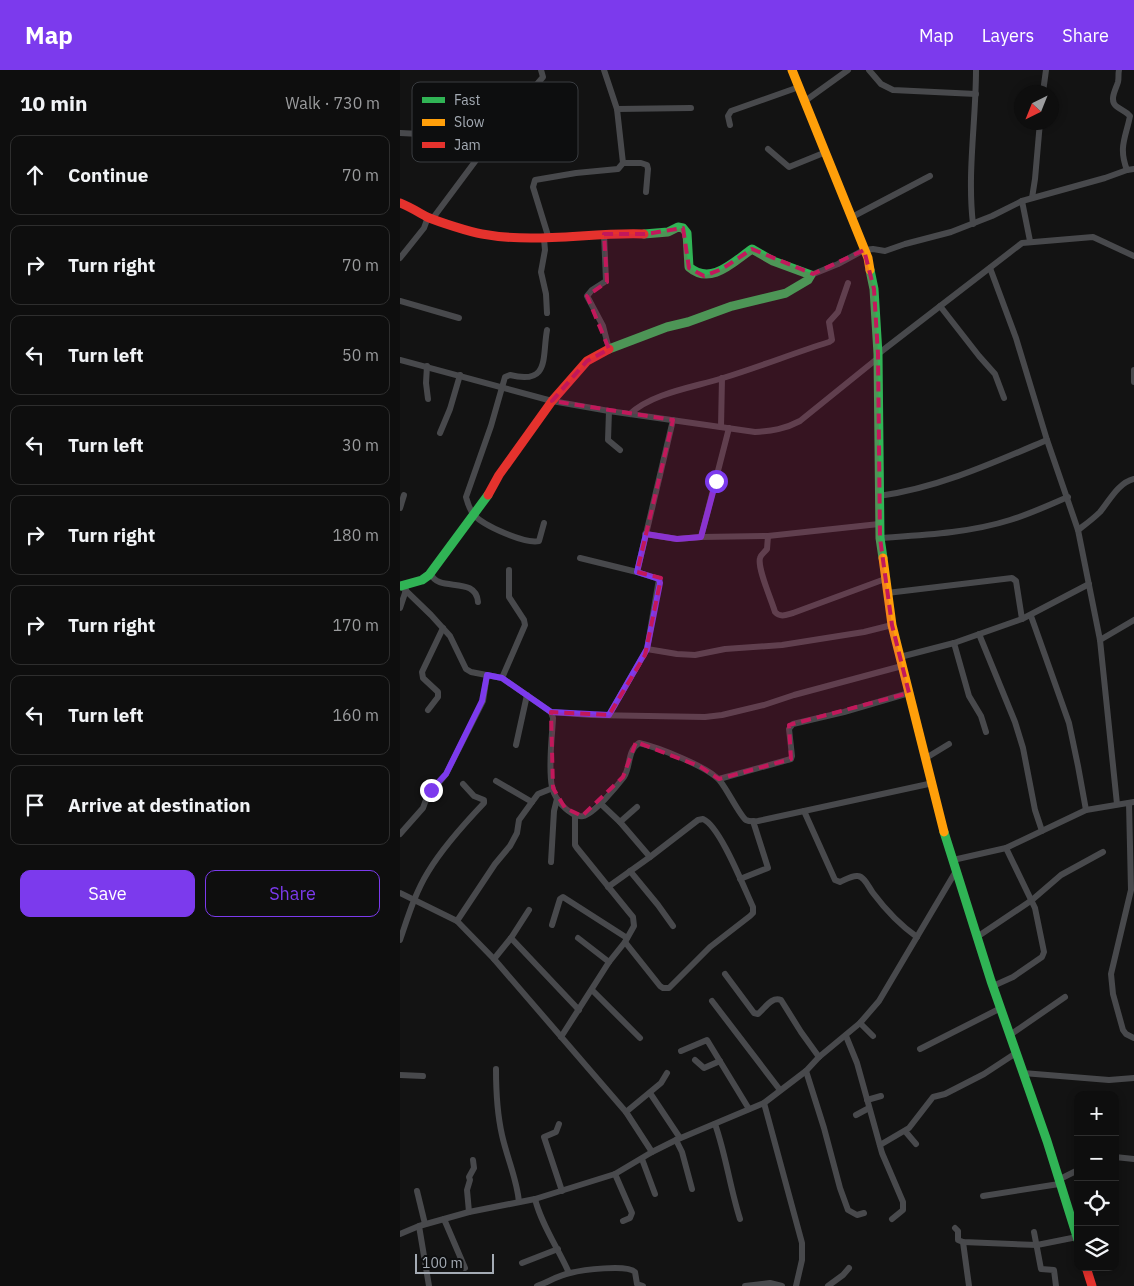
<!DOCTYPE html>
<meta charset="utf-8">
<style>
:root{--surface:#0e0e0e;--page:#171717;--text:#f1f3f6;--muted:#9b9c9e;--line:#2e2e2e;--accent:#7c3aed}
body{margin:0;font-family:"IBM Plex Sans",sans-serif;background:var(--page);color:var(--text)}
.controls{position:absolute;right:15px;bottom:15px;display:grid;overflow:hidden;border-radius:10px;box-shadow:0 2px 8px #0003}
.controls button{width:45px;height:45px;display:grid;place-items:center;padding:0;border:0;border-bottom:1px solid var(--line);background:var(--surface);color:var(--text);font:25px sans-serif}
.compass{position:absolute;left:614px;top:15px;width:45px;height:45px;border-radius:50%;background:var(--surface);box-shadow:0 2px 8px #0003;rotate:223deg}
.scale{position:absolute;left:15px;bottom:12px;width:79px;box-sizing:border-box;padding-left:5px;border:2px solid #a4abb4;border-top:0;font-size:14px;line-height:18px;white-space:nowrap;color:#a4abb4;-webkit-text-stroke:4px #0d0e0f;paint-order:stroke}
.stop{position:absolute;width:15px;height:15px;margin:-11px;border:4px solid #7c3aed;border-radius:50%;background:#fff}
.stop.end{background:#7c3aed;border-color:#fff;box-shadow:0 1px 5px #0008}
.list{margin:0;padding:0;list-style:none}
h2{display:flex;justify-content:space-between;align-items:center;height:65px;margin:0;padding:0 20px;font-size:21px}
h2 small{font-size:16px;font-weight:400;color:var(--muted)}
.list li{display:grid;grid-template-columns:32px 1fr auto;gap:15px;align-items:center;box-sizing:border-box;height:80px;margin:0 10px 10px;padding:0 10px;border:1px solid var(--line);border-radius:10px}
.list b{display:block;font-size:19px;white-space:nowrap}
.list em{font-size:16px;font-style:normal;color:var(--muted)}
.actions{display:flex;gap:10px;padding:15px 20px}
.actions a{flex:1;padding:11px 0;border:1px solid var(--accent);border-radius:10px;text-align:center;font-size:18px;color:var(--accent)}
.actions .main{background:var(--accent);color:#fff}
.icon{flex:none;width:28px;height:28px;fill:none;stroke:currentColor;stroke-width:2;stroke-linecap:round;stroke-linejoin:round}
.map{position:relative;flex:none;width:734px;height:1216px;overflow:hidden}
header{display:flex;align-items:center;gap:30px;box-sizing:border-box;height:70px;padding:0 25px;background:var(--accent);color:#fff}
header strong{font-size:24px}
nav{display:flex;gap:28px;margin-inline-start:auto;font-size:18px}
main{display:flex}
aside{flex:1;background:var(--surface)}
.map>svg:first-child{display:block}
</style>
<header>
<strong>Map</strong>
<nav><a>Map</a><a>Layers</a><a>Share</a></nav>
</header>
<main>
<aside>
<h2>10 min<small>Walk · 730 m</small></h2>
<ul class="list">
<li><svg class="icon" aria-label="ahead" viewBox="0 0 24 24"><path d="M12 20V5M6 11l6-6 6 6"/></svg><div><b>Continue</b></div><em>70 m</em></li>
<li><svg class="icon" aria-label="right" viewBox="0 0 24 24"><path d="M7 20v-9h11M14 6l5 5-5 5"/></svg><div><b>Turn right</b></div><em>70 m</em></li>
<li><svg class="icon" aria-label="left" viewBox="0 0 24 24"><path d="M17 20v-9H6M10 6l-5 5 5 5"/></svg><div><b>Turn left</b></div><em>50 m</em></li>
<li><svg class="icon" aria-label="left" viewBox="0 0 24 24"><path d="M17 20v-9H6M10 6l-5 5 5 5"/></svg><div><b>Turn left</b></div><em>30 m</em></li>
<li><svg class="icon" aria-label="right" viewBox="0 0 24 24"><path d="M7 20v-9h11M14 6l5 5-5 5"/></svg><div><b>Turn right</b></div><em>180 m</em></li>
<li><svg class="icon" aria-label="right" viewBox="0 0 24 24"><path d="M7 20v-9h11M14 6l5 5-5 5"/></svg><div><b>Turn right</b></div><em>170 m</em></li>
<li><svg class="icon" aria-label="left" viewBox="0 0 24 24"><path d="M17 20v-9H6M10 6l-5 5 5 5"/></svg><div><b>Turn left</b></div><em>160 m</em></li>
<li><svg class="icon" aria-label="arrive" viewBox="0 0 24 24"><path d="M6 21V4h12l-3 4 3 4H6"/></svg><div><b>Arrive at destination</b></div></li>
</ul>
<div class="actions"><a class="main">Save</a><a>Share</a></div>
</aside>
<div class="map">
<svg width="734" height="1216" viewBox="0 0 734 1216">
<rect width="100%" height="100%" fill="#131313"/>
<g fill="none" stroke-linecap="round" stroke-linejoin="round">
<g stroke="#48494c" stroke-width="6">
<path d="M469,0L481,14L493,20L576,24"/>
<path d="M719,0C718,4 719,8 718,12C716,19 709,30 716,36C721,40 726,41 730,46C726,67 718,77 727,100"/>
<path d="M643,22L646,0"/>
<path d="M405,31L448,0"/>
<path d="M217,39L291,38"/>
<path d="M330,55L328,46L331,41L399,17"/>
<path d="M0,63L41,65L43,64L47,59"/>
<path d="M368,79L389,97L426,82"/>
<path d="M223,93H241L247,95L248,99L246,122"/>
<path d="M632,128L635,109L640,52"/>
<path d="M622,131L630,171"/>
<path d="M452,147L530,106"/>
<path d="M33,148L103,54L143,7L141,0"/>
<path d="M573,154C567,103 576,51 576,0"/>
<path d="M204,164L206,211L192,220L187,226L203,256L209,279"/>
<path d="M144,169L145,180L141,202L146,224L147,243"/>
<path d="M149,169L133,117L135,110L176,103L218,99L223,93L217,39L204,0"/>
<path d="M0,188L24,158L28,147"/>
<path d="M590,198L616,268L647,370L678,460L700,570L717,734"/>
<path d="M411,205L438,194L464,180L473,179L485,181L505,174L551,162L592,146L622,131L705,108L727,100L734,99"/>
<path d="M0,231L59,248"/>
<path d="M540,236L579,286L595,304L604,328"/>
<path d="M478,284L622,173L693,167L734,186"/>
<path d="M0,290L152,331L209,341L355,362C372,361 385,359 400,351L478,288"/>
<path d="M27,296L26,313L28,329"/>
<path d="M734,300V312"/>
<path d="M209,341L208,370L220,380"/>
<path d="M230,344C252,323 295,317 323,308C359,297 394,283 429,272L432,270L429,252L438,242L448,213"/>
<path d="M321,357L322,308"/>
<path d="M40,363L50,339L60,305"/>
<path d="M479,426C538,418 593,393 647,370"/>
<path d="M0,438L4,425"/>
<path d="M144,453L139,471C125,474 84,456 74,445C69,439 68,434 66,427L91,356L105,307L110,305C150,315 142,288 147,260"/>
<path d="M678,460C686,454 693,449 700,442C710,430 718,413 734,409"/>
<path d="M245,464L277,469L301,467L368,466L479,454"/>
<path d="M368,466L367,479C365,482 361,484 360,488C357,498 372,531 375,542C381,548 386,545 393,543L485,509"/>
<path d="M301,467L329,358"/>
<path d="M480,468C523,465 569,463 610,450C630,444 649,435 668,427"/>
<path d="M180,488L237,502L259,509L247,579L209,645"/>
<path d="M237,502L273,350"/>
<path d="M31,504C38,523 76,505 78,532"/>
<path d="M0,515L31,545L50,566L66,599L71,602L102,608L151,642L153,648C152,669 148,697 152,717C154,726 159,733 166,739C171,743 176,747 183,746C194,744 217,716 224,707C231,696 227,681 239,673C257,677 309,697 320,711C327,719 340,746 346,750C350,752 354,751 358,751L533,713"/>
<path d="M487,523L612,508L616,511L622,549"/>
<path d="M0,538L6,520"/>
<path d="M631,546L669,653L678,696L686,740"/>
<path d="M579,564L615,652L623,678L635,740L642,761"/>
<path d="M700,570L734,550"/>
<path d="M554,573L569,626L581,646L586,662"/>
<path d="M247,579L277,584L295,585L325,579L382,575L464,562L492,555"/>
<path d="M500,587L554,573L622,549L689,514"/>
<path d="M102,608L125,555L124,550L109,527V500"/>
<path d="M28,640L38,627V622L23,608L22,602L43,558"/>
<path d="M151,642L191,645L305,647L322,645L364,635L394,625L502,596"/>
<path d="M116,675L127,625"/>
<path d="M526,688L549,674"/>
<path d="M319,709L391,689L392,686L389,659L393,654L444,642L509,623"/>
<path d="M96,711L132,732"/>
<path d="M200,733L220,752L250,787"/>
<path d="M729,733L731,820L711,904L713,924L723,960L726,964L734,968"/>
<path d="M404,741L435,810L440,812C445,810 452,805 458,806C465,807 469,818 473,823C485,839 500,855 517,867"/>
<path d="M220,752L237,737"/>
<path d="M0,764L23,738L27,727L46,704L83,631L87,605"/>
<path d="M553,790L606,778L686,740L734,732"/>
<path d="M151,792L154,741L157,729"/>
<path d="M230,801L258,835L273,856"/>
<path d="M340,809L368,798L353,751"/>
<path d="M208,817L250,787L298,750L303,749C320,756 344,818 353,837V843L350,846L310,877L269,918H263L260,916L225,872"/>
<path d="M0,823L57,851L94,889L226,1042L252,1082"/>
<path d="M57,851L95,794L110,776L117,763L119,750L132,732L138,724L153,718"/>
<path d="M152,855L160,829L163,827L227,868"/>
<path d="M577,867L632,830L661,805L703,782"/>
<path d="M111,868L179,940"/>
<path d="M178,868L209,892"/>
<path d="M0,870C8,847 15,823 28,802C43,777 64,754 84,733V730L74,726L63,714"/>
<path d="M94,889L111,868L129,840"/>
<path d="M325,904L354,943L358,944C365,938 372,926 381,930L401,962L419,987"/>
<path d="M593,916L613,907L642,887L644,882L635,838L606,778"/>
<path d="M192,920L240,968"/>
<path d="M312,931L380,1020"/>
<path d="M460,953L473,966"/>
<path d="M610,965L665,927"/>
<path d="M446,966L457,993L482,1083L503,1132V1140L492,1149"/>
<path d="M161,967L209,892L225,872L234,856L233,847L228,841L177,778L175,775V745"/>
<path d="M520,979L601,938"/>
<path d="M281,981L307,970L349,1039"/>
<path d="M295,990L304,998L320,991"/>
<path d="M96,999C96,1021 97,1043 102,1065C107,1088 117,1109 119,1132"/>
<path d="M406,1001L424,1058L440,1118L448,1140L457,1145L464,1143"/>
<path d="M623,1003L709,1010L734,1008"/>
<path d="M0,1005L23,1006"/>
<path d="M250,1023L280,1068"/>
<path d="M467,1030L481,1026"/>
<path d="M364,1033L402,1173V1190L396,1216"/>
<path d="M226,1042L261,1013L267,1003"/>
<path d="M456,1045L469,1038"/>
<path d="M159,1054L156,1062L144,1067L162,1121"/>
<path d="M315,1054C326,1085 330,1118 340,1149"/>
<path d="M505,1061L516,1074"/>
<path d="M276,1070L282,1082L292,1119"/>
<path d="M480,1075L509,1058L533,1027L545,1024L584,1004L616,983"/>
<path d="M715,1087L734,1089"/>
<path d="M242,1089L255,1124"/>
<path d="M215,1104L232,1143L230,1148L223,1151"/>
<path d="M658,1110L678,1100"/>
<path d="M17,1121L25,1154"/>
<path d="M583,1126L659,1114"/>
<path d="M135,1129C142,1156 158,1178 169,1203"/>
<path d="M69,1142L67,1120L70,1110L69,1107L74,1098L73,1090"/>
<path d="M44,1149L65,1198"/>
<path d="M19,1156L29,1216"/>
<path d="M555,1158L558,1161V1170L563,1172L637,1175L677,1167"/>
<path d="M634,1162L641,1199L654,1200L656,1216"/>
<path d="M0,1164L19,1156L69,1142L135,1129L215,1104L252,1082L276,1070L364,1033L406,1001L419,987L460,953L479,931L556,801"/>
<path d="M563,1172L569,1216"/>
<path d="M122,1193L158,1179"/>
<path d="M137,1216C148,1212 159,1205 170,1203C182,1200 227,1194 235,1202L237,1214L243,1216"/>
<path d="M345,1216L370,1213L382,1216"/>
<path d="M428,1216L443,1205L449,1198"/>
</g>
<g stroke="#30b455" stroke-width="9">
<path d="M470,200L474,219L478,284L480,468L483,488"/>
<path d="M209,279L267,257L288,252L332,236L386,223L408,210L411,205L373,191L352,179C333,192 311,216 289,197L287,163L283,158L278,157L268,162L244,164"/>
<path d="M1,516L22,510L29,505L88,425"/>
<path d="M544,762L591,911L647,1071L678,1170"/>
</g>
<g stroke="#ff9f0a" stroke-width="9">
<path d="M392,0L468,188L470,200"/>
<path d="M483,488L492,555L544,762"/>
</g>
<g stroke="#e5322d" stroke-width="9">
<path d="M0,133C10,137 18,142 27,147C39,152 70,162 82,164C136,174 190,162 244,164"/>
<path d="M88,425L99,405L152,331L187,291L209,279"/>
<path d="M686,1197L692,1216"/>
</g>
</g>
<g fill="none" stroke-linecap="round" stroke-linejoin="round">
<path stroke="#7c3aed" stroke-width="6" d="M31,720L46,704L82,631L87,605L102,608L151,642L209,645L247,579L260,513L259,509L237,502L246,464L277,469L301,467L316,411"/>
</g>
<path fill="#c2185b" fill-opacity="0.2" stroke="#c2185b" stroke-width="4" stroke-dasharray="10 6" stroke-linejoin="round" d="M283,158L289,198L304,206L322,199L352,179L413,204L464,180L474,219L478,284L480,468L492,555L509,623L389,655L391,689L319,709L299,696L236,672L223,707L182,746L165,738L153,718L151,642L209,645L245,585L261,508L237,502L273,350L152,331L187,291L209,279L187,226L207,212L204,164H246Z"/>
<rect x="12" y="12" width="166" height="80" rx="8" fill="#0d0e0f" stroke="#3a3d41" stroke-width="1"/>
<rect x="22" y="27" width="23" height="6" fill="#30b455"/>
<rect x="22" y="49" width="23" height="7" fill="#ff9f0a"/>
<rect x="22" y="72" width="23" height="6" fill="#e5322d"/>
<g font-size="14" fill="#a4abb4">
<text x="54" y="35">Fast</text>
<text x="54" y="57">Slow</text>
<text x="54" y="80">Jam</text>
</g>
</svg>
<div class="controls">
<button>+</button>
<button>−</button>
<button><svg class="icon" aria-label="locate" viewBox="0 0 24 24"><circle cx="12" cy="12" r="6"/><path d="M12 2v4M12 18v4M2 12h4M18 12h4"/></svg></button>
<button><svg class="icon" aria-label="layers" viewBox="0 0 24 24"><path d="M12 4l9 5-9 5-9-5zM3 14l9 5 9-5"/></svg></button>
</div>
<svg class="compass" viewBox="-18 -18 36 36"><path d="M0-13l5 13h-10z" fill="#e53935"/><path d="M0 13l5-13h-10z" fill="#9b9c9e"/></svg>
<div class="scale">100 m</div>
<div class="stop" style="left:316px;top:411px"></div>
<div class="stop end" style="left:31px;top:720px"></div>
</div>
</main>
